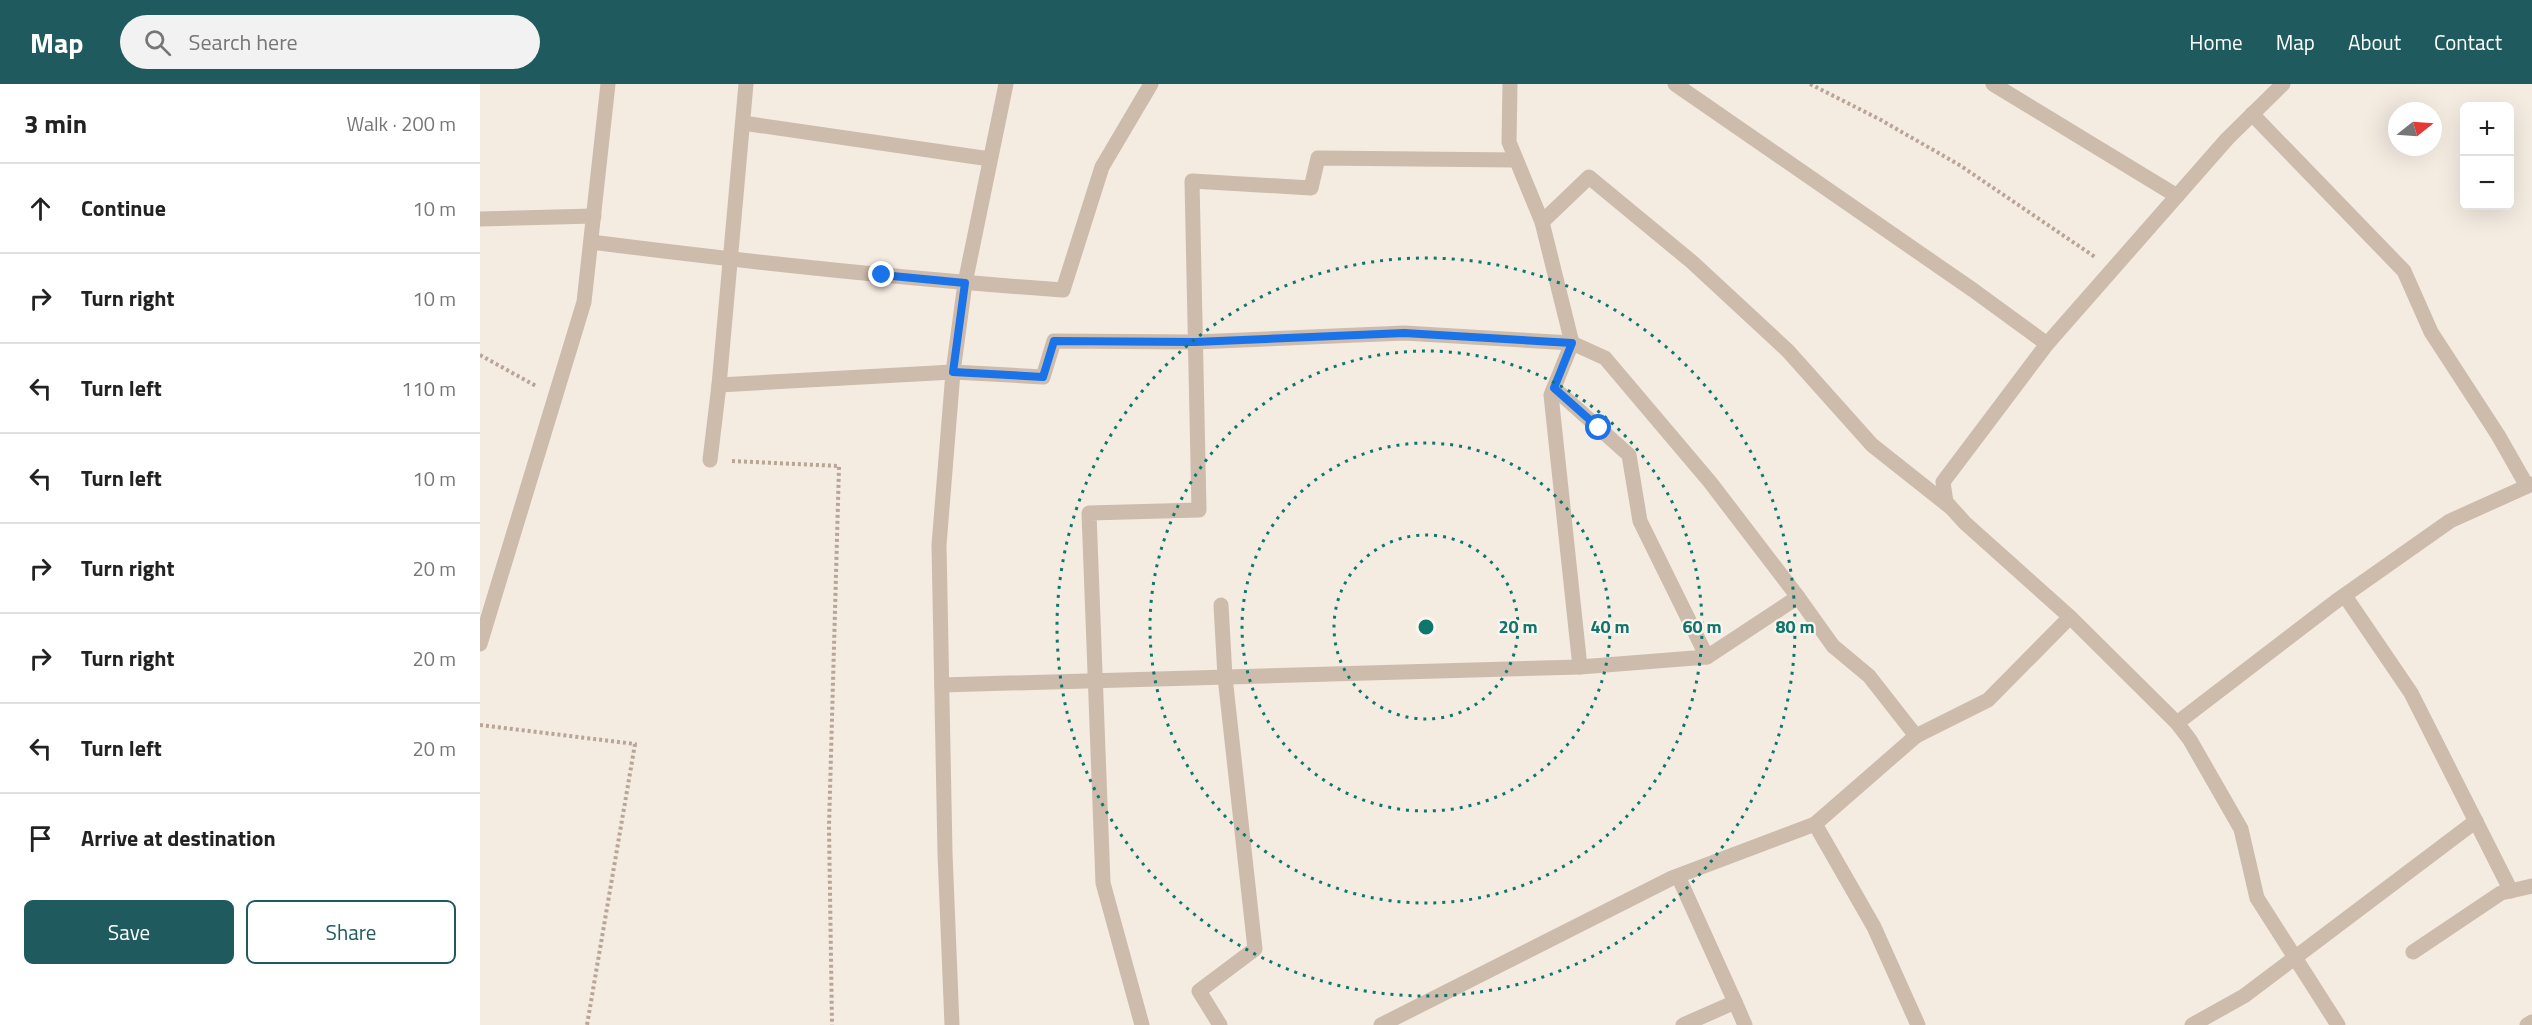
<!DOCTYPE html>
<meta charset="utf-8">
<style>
:root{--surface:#fff;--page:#f2f2f2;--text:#222;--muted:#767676;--line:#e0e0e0;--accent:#1f5a5e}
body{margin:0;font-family:"Titillium Web",sans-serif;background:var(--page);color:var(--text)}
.controls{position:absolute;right:18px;top:18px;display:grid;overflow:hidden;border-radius:9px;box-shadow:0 6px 24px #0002}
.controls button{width:54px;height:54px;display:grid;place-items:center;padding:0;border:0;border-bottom:2px solid var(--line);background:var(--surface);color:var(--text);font:30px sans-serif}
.compass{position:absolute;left:1908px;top:18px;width:54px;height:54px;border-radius:50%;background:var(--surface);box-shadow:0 6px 24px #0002;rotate:73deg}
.stop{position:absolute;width:18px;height:18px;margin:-14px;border:4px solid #1a73e8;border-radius:50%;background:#fff}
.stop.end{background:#1a73e8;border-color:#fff;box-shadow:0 2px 6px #0008}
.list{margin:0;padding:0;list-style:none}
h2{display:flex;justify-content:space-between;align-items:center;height:78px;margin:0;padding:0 24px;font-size:26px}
h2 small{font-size:20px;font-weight:400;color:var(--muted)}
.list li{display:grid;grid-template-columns:39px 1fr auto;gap:18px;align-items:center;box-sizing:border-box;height:90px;padding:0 24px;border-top:2px solid var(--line)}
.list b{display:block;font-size:22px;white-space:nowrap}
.list em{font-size:20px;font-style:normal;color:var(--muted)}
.actions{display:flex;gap:12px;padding:18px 24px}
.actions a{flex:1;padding:14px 0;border:2px solid var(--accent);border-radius:9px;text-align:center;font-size:21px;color:var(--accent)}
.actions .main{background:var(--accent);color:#fff}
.icon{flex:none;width:33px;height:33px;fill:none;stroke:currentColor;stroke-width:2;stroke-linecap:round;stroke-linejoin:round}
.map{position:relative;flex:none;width:2052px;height:941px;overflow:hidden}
header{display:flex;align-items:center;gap:36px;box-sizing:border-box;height:84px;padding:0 30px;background:var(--accent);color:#fff}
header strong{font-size:28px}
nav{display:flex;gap:33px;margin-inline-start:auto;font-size:21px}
.search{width:420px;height:54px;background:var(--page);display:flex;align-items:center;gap:15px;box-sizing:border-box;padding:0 21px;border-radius:33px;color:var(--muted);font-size:22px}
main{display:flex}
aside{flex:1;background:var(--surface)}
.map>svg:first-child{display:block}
</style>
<header>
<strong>Map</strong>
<div class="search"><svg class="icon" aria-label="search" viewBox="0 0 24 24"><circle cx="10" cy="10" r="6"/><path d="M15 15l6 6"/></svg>Search here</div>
<nav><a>Home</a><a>Map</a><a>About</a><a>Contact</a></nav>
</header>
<main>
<aside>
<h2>3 min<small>Walk · 200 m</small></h2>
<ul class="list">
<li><svg class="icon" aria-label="ahead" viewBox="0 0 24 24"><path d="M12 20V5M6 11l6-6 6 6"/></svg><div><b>Continue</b></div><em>10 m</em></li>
<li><svg class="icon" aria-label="right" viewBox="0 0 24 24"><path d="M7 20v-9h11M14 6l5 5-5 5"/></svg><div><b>Turn right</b></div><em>10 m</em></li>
<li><svg class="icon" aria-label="left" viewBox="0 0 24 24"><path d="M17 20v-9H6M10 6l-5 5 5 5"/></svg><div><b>Turn left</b></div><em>110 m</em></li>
<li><svg class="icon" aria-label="left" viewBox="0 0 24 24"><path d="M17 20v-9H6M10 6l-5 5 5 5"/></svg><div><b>Turn left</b></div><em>10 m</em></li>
<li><svg class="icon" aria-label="right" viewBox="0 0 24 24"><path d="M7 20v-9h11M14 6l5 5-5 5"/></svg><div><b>Turn right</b></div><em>20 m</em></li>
<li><svg class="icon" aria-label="right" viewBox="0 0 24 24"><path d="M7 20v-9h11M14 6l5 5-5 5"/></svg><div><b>Turn right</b></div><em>20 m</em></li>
<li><svg class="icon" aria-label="left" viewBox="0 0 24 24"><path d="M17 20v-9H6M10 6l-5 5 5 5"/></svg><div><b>Turn left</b></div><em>20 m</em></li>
<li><svg class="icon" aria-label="arrive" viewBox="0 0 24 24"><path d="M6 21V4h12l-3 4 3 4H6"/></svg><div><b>Arrive at destination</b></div></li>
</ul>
<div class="actions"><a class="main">Save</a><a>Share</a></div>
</aside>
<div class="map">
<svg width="2052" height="941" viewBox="0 0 2052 941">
<rect width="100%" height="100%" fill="#f4ebe1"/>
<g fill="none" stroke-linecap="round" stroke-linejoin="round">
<g stroke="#b9a596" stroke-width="4" stroke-dasharray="3 3" stroke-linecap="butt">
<path d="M1330,0L1401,36L1481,82L1615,173"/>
<path d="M0,271L56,302"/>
<path d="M252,377L359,382L349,743L352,941"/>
<path d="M0,641L155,660L107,941"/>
</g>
<g stroke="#cdbbac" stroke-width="15">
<path d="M1030,0L1029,58L1062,138L1092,259L1071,311L1100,583"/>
<path d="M1195,0L1493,206L1567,260"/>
<path d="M1513,0L1697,112"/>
<path d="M1803,0L1747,55L1567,260L1463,398L1466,418L1485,439L1590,533L1697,639L1710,656L1761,745L1777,814L1858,941"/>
<path d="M1772,30L1924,187L1951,248L2018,351L2047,402"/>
<path d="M263,39L510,75"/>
<path d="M0,135L114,132"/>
<path d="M1062,138L1109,93L1212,178L1308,267L1392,361L1469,422"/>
<path d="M111,158C268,178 425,195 583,206L622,83L671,0"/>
<path d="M239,301L473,288L563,293L574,257L715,258L924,249L1092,259L1125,274L1230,398L1318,513L1353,562L1389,592L1436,652"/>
<path d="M1074,304L1149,371L1160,437L1227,573"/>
<path d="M230,376L239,301L266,0"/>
<path d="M1865,512L1931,609L2031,807"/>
<path d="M0,560L104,218L128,0"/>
<path d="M462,601L1100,583L1227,573L1318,513"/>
<path d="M1697,639L1855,518L1970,437L2052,400"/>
<path d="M1335,740L1394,843L1438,941"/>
<path d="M1198,792L1255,918L1203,941"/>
<path d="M1933,868L2021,809L2052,802"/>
<path d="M1255,918L1265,941"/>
<path d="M472,941L465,769L459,461L473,288L485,199L526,0"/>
<path d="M662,941L623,799L609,429L719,426L712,97L831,104L838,74L1036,76"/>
<path d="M740,941L719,907L775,865L745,593L741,521"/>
<path d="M901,941L1192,794L1335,740L1436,652L1508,616L1590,533"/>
<path d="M1712,941L1764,912L1996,737"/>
<path d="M2047,941L2052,938"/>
</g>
</g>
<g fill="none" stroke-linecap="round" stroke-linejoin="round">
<path stroke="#1a73e8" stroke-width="8" d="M402,191L485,199L473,288L563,293L574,257L715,258L924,249L1092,259L1074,304L1119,344"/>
</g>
<g fill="none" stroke="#0f766e" stroke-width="3" stroke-dasharray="3 6">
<circle cx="946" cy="543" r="92"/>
<circle cx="946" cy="543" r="184"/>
<circle cx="946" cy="543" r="276"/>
<circle cx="946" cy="543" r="369"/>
</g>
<circle cx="946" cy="543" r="9" fill="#0f766e" stroke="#fbf5ee" stroke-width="3"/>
<g font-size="18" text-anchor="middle" font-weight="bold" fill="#0f766e" stroke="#fbf5ee" stroke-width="4.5" stroke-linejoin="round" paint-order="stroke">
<text x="1038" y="549">20 m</text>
<text x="1130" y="549">40 m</text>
<text x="1222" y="549">60 m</text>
<text x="1315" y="549">80 m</text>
</g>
</svg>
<div class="controls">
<button>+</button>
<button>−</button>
</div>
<svg class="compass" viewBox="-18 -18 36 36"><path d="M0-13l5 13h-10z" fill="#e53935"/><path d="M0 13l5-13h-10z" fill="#767676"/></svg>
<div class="stop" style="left:1119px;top:344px"></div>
<div class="stop end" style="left:402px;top:191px"></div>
</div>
</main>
